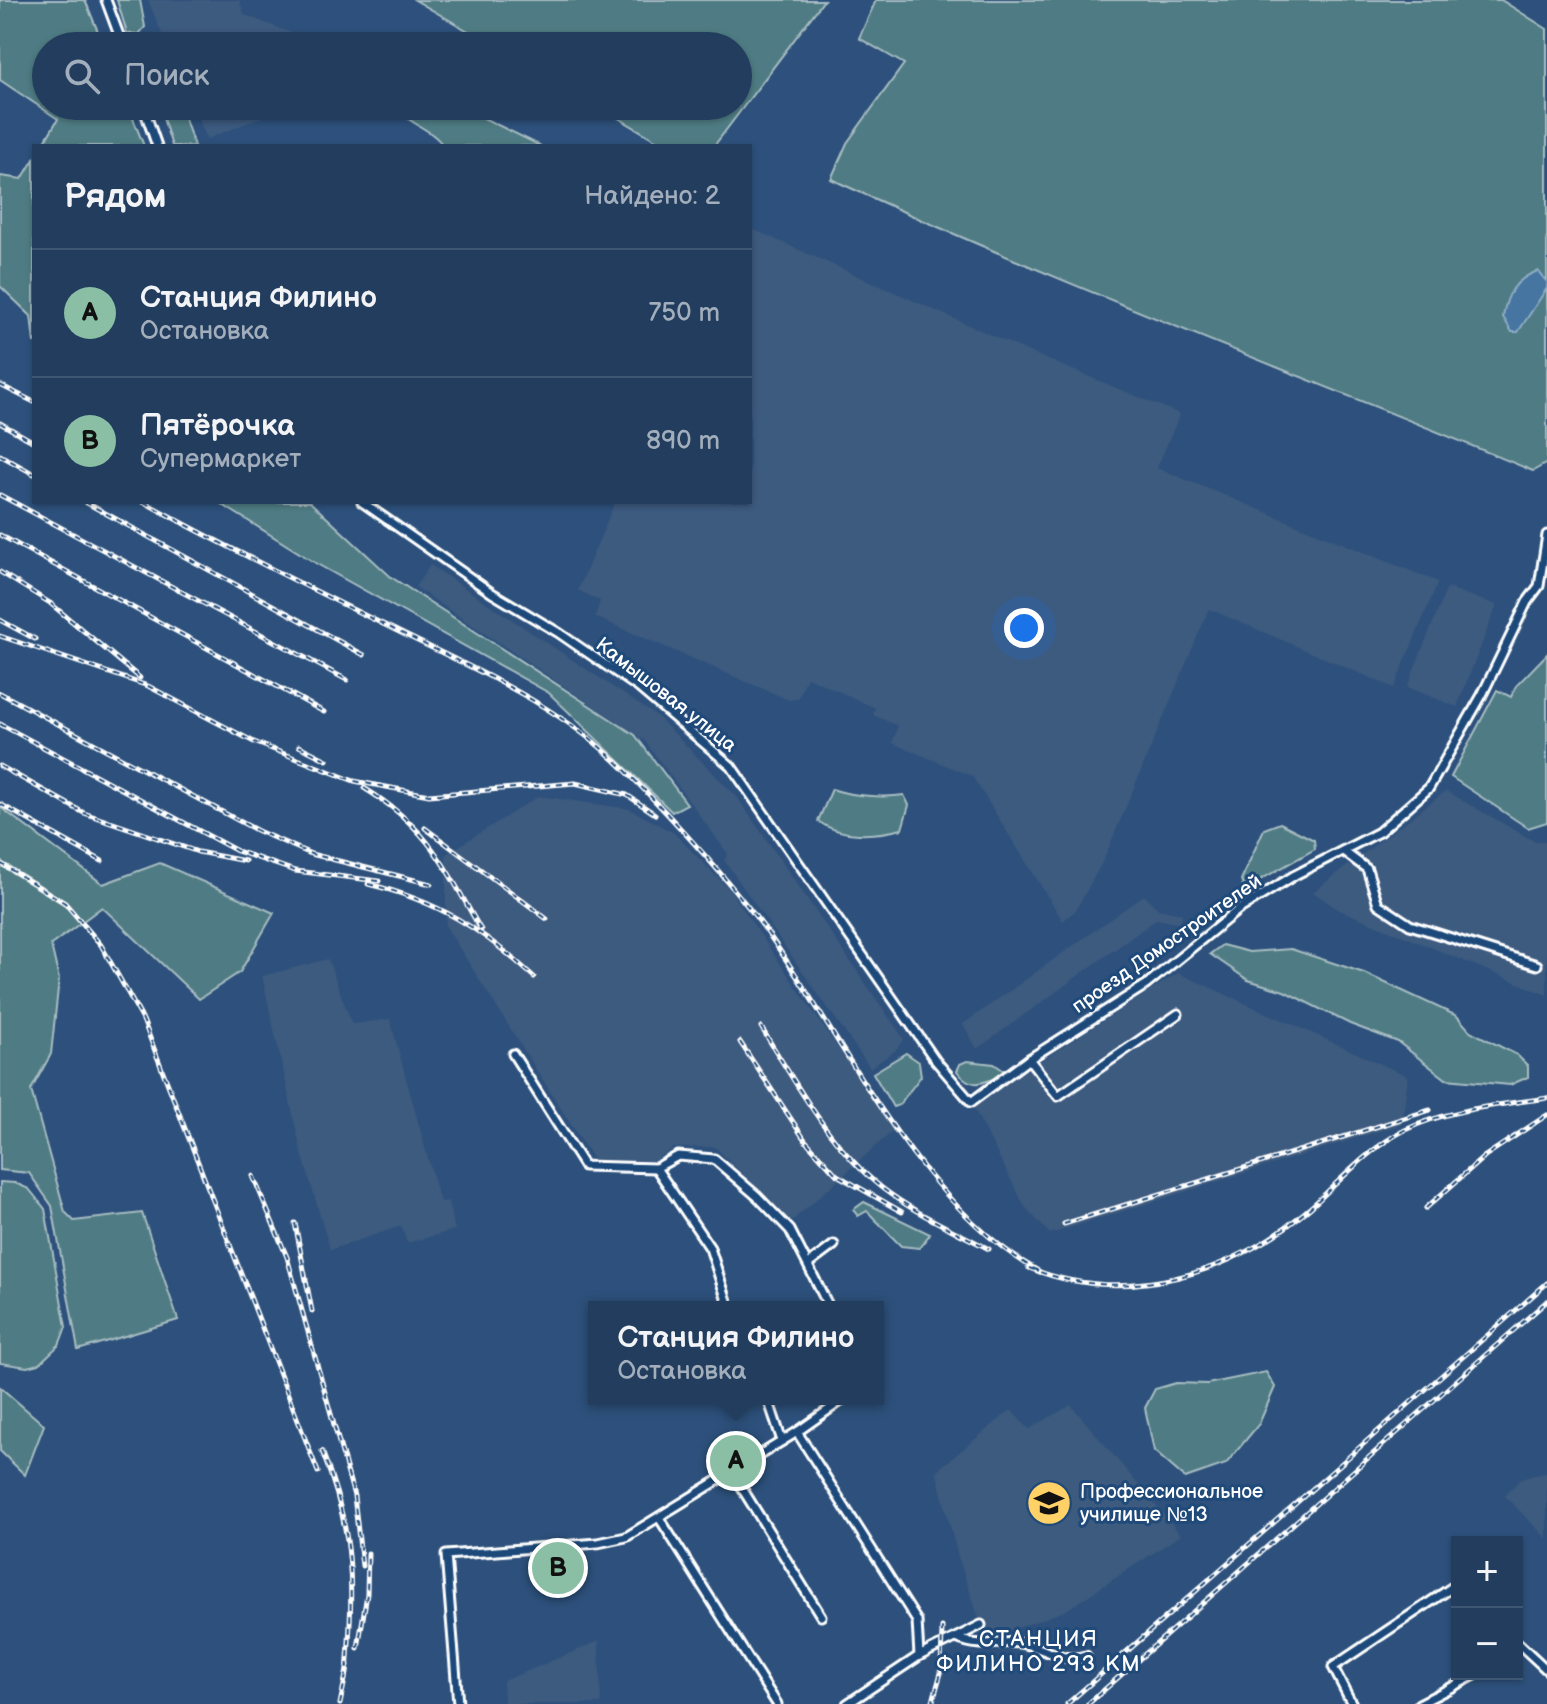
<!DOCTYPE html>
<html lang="ru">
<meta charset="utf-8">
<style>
:root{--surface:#223d5d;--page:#2e4866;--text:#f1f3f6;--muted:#a2aebc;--line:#3f5672;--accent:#8abfa5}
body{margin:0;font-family:"Balsamiq Sans",sans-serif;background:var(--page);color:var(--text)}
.controls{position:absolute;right:24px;bottom:24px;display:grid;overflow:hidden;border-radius:0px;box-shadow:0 2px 6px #0004}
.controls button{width:72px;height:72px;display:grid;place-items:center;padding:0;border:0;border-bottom:2px solid var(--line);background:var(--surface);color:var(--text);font:40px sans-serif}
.you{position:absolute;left:1024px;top:628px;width:28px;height:28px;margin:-20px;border:6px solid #fff;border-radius:50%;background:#1a73e8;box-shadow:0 0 0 12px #1a73e833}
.badge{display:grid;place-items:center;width:52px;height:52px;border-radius:50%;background:var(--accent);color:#111;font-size:26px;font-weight:700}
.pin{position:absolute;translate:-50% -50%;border:4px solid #fff;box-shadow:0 2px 8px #0006}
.popup{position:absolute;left:588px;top:1301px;width:296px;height:104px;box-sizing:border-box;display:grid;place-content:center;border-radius:0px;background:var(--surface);filter:drop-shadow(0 2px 6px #0005);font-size:26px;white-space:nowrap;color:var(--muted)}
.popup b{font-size:30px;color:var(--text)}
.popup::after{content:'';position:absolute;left:50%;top:100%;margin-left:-16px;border:16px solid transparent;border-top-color:var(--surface)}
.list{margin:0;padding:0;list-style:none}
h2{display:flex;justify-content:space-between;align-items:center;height:104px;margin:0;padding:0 32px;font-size:34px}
h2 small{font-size:26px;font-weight:400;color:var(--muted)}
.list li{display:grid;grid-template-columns:52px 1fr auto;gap:24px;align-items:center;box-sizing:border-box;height:128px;padding:0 32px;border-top:2px solid var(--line)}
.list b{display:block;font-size:30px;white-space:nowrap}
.list p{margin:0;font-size:26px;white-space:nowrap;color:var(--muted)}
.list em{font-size:26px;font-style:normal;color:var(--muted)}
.icon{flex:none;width:44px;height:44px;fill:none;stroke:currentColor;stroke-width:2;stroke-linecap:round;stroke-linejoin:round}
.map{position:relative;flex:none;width:1547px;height:1704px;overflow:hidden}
.search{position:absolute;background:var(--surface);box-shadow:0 2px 6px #0004;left:32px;top:32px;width:720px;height:88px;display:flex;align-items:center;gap:20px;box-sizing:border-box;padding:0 28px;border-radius:44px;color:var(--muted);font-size:30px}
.panel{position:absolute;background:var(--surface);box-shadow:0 2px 6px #0004;left:32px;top:144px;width:720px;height:360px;border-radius:0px}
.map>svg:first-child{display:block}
</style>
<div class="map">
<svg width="1547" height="1704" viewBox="0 0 1547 1704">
<rect width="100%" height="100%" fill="#2d517c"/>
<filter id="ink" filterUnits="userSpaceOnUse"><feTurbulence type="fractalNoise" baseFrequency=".0125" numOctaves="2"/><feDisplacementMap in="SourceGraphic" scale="16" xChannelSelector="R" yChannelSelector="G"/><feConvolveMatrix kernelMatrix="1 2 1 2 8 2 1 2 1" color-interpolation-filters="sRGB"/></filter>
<g filter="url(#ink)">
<g fill="#3e5a7f">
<path d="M148,0H239L245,15L302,37V42L310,46H167Z"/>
<path d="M193,106H289L207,139Z"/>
<path d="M750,228L1034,354L1180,414L1157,468L1438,582L1394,688L1209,609L1104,859L1076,910L1063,921L972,776L892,743L898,726L873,715L875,708L807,677L798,699L789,700L595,617L600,601L578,590L615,502H750Z"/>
<path d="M430,565L658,717L737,797L904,1039L895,1051L870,1068L724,860L728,854L644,740L415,587Z"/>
<path d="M1447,588L1497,605L1457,707L1407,687Z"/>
<path d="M1446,791L1534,841H1547V995L1337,909L1313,892Z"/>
<path d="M539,796L630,809L674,833L730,890L894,1130L791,1222L715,1147L674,1148L654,1161H594L446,927V854Z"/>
<path d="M1144,895L1158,909L1182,914L1180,924L1157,919L977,1049L963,1024Z"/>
<path d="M328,959L352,1024L390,1019L440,1202L448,1201L455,1230L407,1243L401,1226L330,1250L300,1147L262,976Z"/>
<path d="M1178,973L1408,1076L1402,1124L1050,1234L1025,1207L972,1105Z"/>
<path d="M1071,1405L1181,1535L1065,1611L986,1639L958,1557L936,1471L1011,1410L1029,1429Z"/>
<path d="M1547,1472V1539L1505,1496L1520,1479Z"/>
<path d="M599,1641L601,1704H504L503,1681Z"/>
</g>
<g fill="#507b84" stroke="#a8bdc2" stroke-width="2">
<path d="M0,0H85L104,46H46V106H128L144,146H42L58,119L0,80Z"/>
<path d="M117,0H140L145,27L139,34L127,33Z"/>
<path d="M415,0H824L714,146H666L598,106H738V46H494Z"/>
<path d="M876,0H1501L1547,29V463L1533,471C1299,374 1061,285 831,179L847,143L904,64L859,38Z"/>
<path d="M181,106L194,146H172L159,106Z"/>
<path d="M405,106H459L541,146H443C436,133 415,125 403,115Z"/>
<path d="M34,159V343L31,316L0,286V176L22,179Z"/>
<path d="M218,502H310L391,577L635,735L687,804L672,812L549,693L317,564Z"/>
<path d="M1547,654V822L1528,828L1451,777L1497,690L1511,697L1516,686Z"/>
<path d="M832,789C850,796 885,798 904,795L909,805L902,829C875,836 840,838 818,821Z"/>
<path d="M0,807L103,884L160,863L274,913L240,972L199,999L102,907L51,945L59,979L51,1054L31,1090L65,1212L74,1221L142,1213L178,1320L78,1350L52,1206L29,1173L0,1170Z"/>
<path d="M1280,823L1314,840L1315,849L1244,889L1241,880L1264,829Z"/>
<path d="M1222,945L1249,952L1291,949L1364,973L1457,1016L1470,1031L1517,1055L1528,1066V1077L1510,1085L1446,1079L1398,1042L1350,1024L1284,991L1248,980L1210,954Z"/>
<path d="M906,1053L919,1062L921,1076L899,1105L893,1107L873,1073Z"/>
<path d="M967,1061L994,1064L1003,1070L1000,1076C981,1084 971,1089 957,1071L960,1064Z"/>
<path d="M0,1182L15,1183L29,1189L45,1209L66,1327L59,1345L39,1364L27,1367L0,1363Z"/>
<path d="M864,1202L930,1234L919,1248L901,1246L867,1211L858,1216L853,1210Z"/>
<path d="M1266,1372L1275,1387L1259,1424L1226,1464L1185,1478L1154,1451L1145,1408L1155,1389L1176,1383L1207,1384Z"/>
<path d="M0,1387L44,1425L25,1475L0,1451Z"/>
</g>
<path fill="#4475a0" stroke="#8facc6" stroke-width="2" d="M1538,271L1547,282V288L1518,332H1512L1503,317C1506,295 1515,279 1538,271Z"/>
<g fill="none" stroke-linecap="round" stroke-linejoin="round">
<g stroke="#fff" stroke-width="13">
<g id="minor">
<path d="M106,0L123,46"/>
<path d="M143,106L157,146"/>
<path d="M362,502L492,593L559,633L639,688L731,766L936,1061L971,1102L1029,1059L1146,985L1238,910L1295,875L1379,832L1429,788L1482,695L1527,602L1539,586L1547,535"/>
<path d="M1343,851L1367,869L1378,904L1410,925L1537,965"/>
<path d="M513,1054L584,1166L656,1168"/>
<path d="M1029,1059L1058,1096L1178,1014"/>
<path d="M810,1263L834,1245"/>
<path d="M729,1307L710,1248L656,1168L678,1156L714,1159L757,1196L790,1230L829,1307"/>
<path d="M768,1399L782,1441"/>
<path d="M797,1432L844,1399"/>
<path d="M732,1472L821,1616"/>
<path d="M660,1519L777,1704"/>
<path d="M956,1638C987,1651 998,1638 1025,1644C1047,1649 1063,1663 1086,1656"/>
<path d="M1517,1642L1547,1670"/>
<path d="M458,1704L446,1555L598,1543L626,1537L797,1432L917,1621L919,1656"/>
<path d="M847,1704L919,1656L981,1625"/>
<path d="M1352,1704L1333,1667L1457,1584"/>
<path d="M1419,1704L1477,1674"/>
</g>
</g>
<use href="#minor" stroke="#1f4a7a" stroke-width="7"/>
<g stroke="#fff" stroke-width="5">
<g id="rail">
<path d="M0,385L34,402"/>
<path d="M0,423L34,442"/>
<path d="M0,455L34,474"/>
<path d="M0,495L347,680"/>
<path d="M85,502L364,655"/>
<path d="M144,502C226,547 309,588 393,629C474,669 560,705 625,770C673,819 721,870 762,925C844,1037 916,1204 1040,1272"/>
<path d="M0,535L324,712"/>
<path d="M0,572L50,603L140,678"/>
<path d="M0,620L35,639"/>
<path d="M0,636L148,686L254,742L354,781L429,795L575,783L627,795L655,814"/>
<path d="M0,693L258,831L311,854L431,884"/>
<path d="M0,724L237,851L295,871L379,881"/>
<path d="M299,746L327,760"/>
<path d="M0,766L84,813L198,852L245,861"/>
<path d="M364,788C429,828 444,865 481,930"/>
<path d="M0,804L102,861"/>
<path d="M425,828L547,919"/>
<path d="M0,863L65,903L101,945L143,1020L318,1472"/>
<path d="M368,884C438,901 482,929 534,977"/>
<path d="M761,1027C795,1082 831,1148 882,1188C914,1213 954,1230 989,1249"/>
<path d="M740,1042L805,1140L837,1175L902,1212"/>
<path d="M253,1176L287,1257L354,1496L362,1566"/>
<path d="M1426,1208L1485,1156L1547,1115"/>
<path d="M295,1223L312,1311"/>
<path d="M1064,1224L1430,1110"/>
<path d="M1029,1268C1127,1307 1234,1274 1311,1207C1341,1180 1369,1148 1405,1130C1449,1109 1500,1105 1547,1098"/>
<path d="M322,1451C356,1538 353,1583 347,1674"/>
<path d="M358,1648L367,1594L368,1553"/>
<path d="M340,1704L348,1665"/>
<path d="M932,1704L941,1673L942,1627"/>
<path d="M1067,1704L1547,1283"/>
<path d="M1088,1704L1547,1301"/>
</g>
</g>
<use href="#rail" stroke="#1f4a7a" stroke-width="2" stroke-dasharray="6" stroke-linecap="butt"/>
</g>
</g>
<defs>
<g id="university-disc" transform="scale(2.3)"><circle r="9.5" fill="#ffd166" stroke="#1f4a7a"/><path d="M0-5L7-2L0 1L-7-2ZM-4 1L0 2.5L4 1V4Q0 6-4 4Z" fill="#111"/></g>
</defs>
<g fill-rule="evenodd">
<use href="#university-disc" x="1049" y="1503"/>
</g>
<g text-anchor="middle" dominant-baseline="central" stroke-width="6" stroke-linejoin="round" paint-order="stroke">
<g font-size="20" fill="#fff" stroke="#1f4a7a">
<text transform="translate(666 695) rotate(38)">Камышовая улица</text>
<text transform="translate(1167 944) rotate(-35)">проезд Домостроителей</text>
</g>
<g font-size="20" fill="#fff" stroke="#1f4a7a" text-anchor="start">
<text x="1080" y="1492">Профессиональное<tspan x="1080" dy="23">училище №13</tspan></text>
</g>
<g font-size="22" letter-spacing="2" fill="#fff" stroke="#1f4a7a">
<text x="1039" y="1639">СТАНЦИЯ<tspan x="1039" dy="25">ФИЛИНО 293 КМ</tspan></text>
</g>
</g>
</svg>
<div class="controls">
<button>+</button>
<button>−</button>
</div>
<div class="you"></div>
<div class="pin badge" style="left:736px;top:1461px">A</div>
<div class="popup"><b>Станция Филино</b>Остановка</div>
<div class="pin badge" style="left:558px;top:1568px">B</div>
<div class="search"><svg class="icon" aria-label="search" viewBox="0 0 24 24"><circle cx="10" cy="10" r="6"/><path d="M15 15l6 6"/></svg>Поиск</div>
<section class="panel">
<h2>Рядом<small>Найдено: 2</small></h2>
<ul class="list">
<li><span class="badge">A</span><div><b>Станция Филино</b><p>Остановка</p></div><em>750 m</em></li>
<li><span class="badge">B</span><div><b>Пятёрочка</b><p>Супермаркет</p></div><em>890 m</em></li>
</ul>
</section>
</div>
